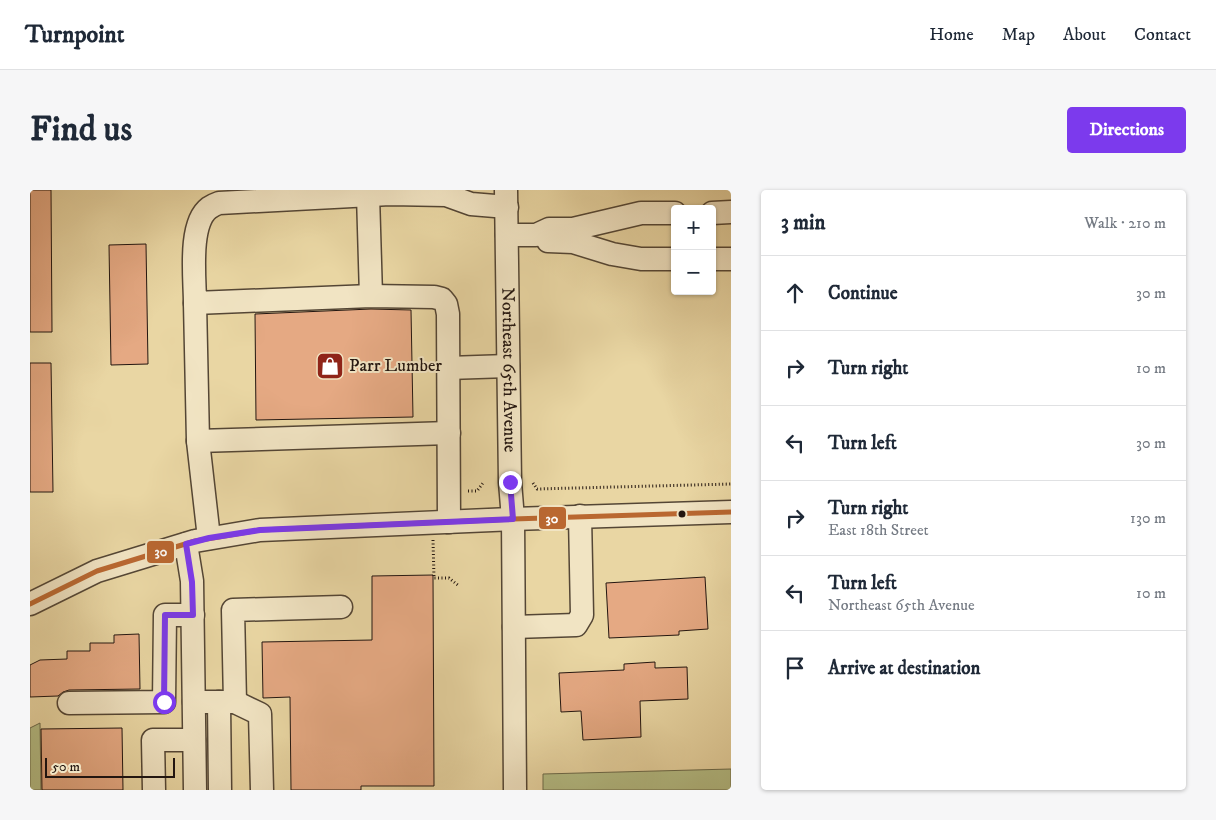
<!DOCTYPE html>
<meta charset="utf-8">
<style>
:root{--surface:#fff;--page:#f6f6f7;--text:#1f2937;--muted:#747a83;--line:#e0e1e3;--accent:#7c3aed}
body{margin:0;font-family:"IM FELL DW Pica",serif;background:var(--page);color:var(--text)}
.controls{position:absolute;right:15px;top:15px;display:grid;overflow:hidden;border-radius:5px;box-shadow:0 1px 4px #0004}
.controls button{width:45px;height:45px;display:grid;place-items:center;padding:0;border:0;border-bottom:1px solid var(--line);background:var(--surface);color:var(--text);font:25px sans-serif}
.scale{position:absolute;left:15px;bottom:12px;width:130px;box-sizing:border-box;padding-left:5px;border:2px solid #231610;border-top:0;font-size:14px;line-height:18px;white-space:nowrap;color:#231610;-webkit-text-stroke:4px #f1e4c3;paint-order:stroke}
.stop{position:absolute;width:15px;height:15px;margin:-11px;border:4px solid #7c3aed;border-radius:50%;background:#fff}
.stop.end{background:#7c3aed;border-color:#fff;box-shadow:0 1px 5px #0008}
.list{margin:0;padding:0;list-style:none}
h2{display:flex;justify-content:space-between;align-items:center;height:65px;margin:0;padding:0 20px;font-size:21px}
h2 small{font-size:16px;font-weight:400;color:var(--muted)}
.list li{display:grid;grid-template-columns:32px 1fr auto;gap:15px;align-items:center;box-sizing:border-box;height:75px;padding:0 20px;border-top:1px solid var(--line)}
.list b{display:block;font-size:19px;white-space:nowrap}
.list p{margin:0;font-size:16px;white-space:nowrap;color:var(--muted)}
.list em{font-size:16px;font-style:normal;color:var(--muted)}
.icon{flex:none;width:28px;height:28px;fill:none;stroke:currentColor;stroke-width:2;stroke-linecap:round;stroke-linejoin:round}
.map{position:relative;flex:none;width:701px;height:600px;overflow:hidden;border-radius:5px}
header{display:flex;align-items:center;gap:30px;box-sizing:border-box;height:70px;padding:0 25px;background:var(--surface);border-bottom:1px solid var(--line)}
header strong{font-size:24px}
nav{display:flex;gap:28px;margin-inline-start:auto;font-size:18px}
.intro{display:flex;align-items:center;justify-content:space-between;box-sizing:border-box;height:120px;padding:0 30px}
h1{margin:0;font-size:35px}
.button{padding:12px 22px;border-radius:5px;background:var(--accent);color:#fff;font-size:18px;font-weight:700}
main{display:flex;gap:30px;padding:0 30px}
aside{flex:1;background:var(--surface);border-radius:5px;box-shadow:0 1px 4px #0004}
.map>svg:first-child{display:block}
</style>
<header>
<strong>Turnpoint</strong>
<nav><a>Home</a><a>Map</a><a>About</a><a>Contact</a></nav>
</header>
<div class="intro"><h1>Find us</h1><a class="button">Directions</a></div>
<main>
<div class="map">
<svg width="701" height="600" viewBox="0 0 701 600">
<rect width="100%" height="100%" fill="#e9d6a3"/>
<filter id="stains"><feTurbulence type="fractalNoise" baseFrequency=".004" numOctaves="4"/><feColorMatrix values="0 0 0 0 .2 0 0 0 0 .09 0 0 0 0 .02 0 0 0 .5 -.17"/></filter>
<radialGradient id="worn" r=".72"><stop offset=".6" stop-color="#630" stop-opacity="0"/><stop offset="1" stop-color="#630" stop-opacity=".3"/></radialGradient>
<g fill="#b5be86" stroke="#6c6a4b">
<path d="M10,533L11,600H0V538Z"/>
<path d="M701,579V600H513V584Z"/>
</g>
<g fill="#e5a983" stroke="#231610">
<path d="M0,0H21L22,142H0Z"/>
<path d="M116,54L118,174L81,175L79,55Z"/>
<path d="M341,119L381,120L383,227L226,230L225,124Z"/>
<path d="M0,173H21L23,302H0Z"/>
<path d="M403,385L404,596H331V600H261L260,507L233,508L232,452L342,450V386Z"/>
<path d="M675,387L678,439L649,441V445L579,448L576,393Z"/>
<path d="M109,444L110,499L39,500L33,502L28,506L0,507V475L10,470L37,469V461H60V453H84V445Z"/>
<path d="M625,472V478L657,477L658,509L610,511L611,547L553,550L551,521L531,522L529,483L594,480V474Z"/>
<path d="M92,538L93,600H12L11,539Z"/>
</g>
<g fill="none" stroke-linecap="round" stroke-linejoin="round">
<g stroke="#544635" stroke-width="25">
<g id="minor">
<path id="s1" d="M476,0L480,292L483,329L485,600"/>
<path d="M338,5L341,106"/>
<path d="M682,23L701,22"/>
<path d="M477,45H506L519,39H543L611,23H645"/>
<path d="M518,51L543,52L582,64L611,69H645"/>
<path d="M682,69H701"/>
<path d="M165,113L168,251L179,348"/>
<path d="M418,178L478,176"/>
<path d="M168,251L419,243"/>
<path d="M419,332L418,124L416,114L412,109L404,107L341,106L165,113C165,89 158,34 179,18C182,16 186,14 189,13L360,4L416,5L441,14L477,17"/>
<path d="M156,354L162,391L165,600"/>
<path d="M0,414L67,381L165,351L230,340L483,329L701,322"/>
<path d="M484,437L546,435L552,425L550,326"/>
<path d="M164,512H205L203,420L311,417"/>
<path d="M189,512L190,600"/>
<path d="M205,512L230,524L232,600"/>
<path d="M39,513L134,512L135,425H163"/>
<path d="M124,600L123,550H164"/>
</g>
</g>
<g stroke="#231610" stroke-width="3" stroke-dasharray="1 2.5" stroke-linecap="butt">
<path d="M503,293L507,299L701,294"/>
<path d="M438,301H447L453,293"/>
<path d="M403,350L404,388H419L429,396"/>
</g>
<use href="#minor" stroke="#f1e4c3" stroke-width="22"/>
<g stroke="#f1e4c3" stroke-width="9">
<path id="bus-1" d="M0,414L67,381L165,351L230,340L483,329L701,322"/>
</g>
<use href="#bus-1" stroke="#ba6831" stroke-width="5"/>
</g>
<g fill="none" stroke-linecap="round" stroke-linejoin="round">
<path stroke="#7c3aed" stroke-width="6" d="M134,512L135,425H163L162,392L156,354L179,348L230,340L483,329L480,292"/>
</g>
<defs>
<g id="shop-square" transform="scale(1.4375)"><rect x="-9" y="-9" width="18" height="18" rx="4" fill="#8f2418" stroke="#f1e4c3"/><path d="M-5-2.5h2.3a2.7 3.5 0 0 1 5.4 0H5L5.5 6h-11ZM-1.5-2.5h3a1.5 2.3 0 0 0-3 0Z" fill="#fff"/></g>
</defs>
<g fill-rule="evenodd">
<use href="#shop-square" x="300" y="176"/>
</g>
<circle fill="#231610" stroke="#f1e4c3" stroke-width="2" cx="652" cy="324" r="4.5"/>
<g text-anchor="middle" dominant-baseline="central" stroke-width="4" stroke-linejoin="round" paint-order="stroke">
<g font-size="18" fill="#231610" stroke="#f1e4c3" text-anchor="start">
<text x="319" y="176">Parr Lumber</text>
</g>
<g font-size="18" fill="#231610" stroke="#f1e4c3">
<text stroke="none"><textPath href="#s1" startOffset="180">Northeast 65th Avenue</textPath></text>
</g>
</g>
<g stroke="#f1e4c3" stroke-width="2">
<rect x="508" y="316" width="29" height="24" rx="5" fill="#ba6831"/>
<rect x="116" y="350" width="29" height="24" rx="5" fill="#ba6831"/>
</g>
<g font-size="14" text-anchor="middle" font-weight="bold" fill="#fff">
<text x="522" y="333">30</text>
<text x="131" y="366">30</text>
</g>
<rect width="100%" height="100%" filter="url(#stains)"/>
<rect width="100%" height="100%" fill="url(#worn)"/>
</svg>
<div class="controls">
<button>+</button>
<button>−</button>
</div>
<div class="scale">50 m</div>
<div class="stop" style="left:134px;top:512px"></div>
<div class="stop end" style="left:480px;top:292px"></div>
</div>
<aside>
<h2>3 min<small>Walk · 210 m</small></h2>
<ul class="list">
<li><svg class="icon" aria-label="ahead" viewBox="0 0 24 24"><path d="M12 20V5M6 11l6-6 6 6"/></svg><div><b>Continue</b></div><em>30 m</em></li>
<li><svg class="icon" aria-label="right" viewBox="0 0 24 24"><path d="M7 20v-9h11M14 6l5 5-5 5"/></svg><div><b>Turn right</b></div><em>10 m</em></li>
<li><svg class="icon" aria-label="left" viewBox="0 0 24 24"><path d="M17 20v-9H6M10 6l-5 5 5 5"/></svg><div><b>Turn left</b></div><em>30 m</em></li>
<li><svg class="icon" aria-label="right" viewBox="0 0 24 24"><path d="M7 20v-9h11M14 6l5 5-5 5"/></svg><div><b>Turn right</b><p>East 18th Street</p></div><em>130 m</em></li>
<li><svg class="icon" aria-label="left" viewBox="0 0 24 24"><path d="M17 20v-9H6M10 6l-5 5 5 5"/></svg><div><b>Turn left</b><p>Northeast 65th Avenue</p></div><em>10 m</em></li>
<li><svg class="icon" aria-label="arrive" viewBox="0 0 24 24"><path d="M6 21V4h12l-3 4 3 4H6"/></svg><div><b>Arrive at destination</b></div></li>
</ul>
</aside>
</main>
